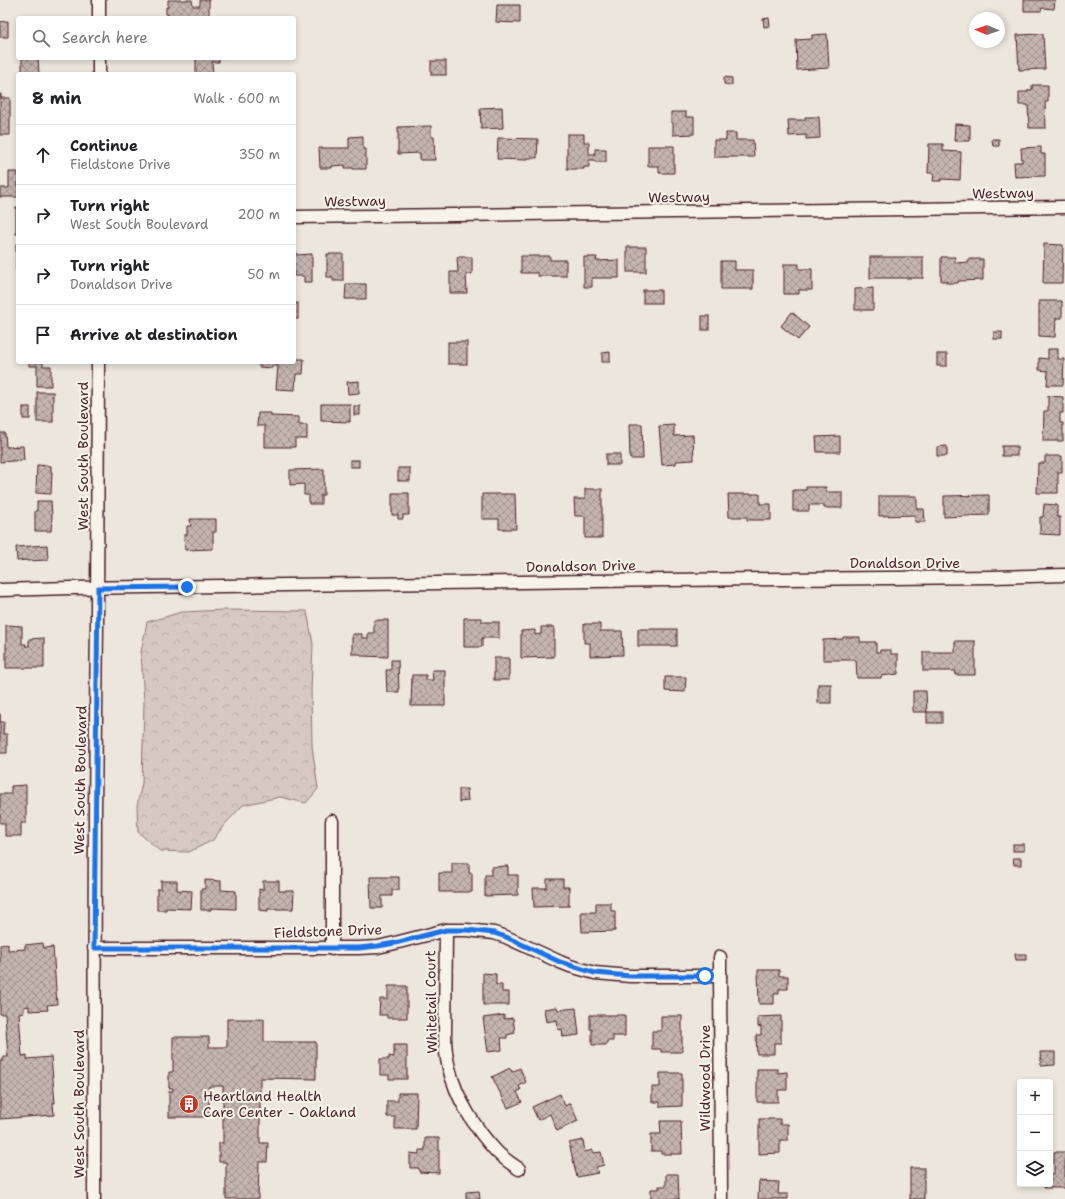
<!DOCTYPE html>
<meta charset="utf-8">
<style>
:root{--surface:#fff;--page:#f2f2f2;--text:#202124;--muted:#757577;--line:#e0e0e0}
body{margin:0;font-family:"Shantell Sans",sans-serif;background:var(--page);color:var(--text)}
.controls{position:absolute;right:12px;bottom:12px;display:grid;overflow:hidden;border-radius:4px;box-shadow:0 2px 6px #0003}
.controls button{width:36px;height:36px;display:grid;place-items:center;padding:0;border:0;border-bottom:1px solid var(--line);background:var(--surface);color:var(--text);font:20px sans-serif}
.compass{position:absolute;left:969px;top:12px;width:36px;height:36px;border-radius:50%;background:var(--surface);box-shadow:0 2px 6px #0003;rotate:272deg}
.stop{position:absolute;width:12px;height:12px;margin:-9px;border:3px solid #1a73e8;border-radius:50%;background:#fff}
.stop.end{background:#1a73e8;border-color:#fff;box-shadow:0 1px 4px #0008}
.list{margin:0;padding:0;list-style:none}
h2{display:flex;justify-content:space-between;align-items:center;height:52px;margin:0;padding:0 16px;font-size:17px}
h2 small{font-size:13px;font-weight:400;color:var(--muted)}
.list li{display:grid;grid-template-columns:26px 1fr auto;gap:12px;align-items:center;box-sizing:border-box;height:60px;padding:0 16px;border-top:1px solid var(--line)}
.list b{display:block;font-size:15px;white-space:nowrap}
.list p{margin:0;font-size:13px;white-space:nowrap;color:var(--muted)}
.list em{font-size:13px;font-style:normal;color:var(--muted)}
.icon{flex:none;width:22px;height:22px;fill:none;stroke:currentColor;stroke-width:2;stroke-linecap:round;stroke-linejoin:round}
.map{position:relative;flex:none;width:1065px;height:1199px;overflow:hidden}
.search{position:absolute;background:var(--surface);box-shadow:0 2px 6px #0003;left:16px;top:16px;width:280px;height:44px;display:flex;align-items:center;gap:10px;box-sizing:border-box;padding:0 14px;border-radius:4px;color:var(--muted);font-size:15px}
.panel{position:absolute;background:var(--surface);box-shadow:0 2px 6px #0003;left:16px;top:72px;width:280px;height:292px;border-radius:4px}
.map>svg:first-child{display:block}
</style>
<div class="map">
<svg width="1065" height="1199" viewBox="0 0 1065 1199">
<defs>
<pattern id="forest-crowns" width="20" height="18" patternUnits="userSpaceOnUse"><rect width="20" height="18" fill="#d5c9c2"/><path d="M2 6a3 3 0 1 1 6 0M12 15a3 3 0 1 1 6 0" fill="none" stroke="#b8aca7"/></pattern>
<pattern id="building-cross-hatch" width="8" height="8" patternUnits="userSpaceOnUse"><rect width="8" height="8" fill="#c4b5b0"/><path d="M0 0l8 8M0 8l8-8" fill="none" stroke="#a1938f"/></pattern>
</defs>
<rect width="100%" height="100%" fill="#ece6dd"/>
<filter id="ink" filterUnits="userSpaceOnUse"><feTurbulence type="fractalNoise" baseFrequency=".025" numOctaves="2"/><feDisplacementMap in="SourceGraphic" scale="8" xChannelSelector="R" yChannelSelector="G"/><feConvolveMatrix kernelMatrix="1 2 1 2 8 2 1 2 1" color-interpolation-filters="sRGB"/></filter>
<g filter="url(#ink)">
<path fill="url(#forest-crowns)" stroke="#907476" d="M225,610L307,611L313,645L311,690L312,746L318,789L306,803L280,797L243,805L224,825L213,840L189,852L160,851L138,832L137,806L142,783L144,703L141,652L147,622L182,612Z"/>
<g fill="url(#building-cross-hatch)" stroke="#4a1f2b">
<path d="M168,0H192L193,6H200V0H209V18H168V14H166V7H168Z"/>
<path d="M1024,0H1055L1054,9L1042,8L1041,11H1024Z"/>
<path d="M497,5H520V23L496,22Z"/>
<path d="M769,18L770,26L764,27L763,19Z"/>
<path d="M8,21V37H0V22Z"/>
<path d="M827,34L829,68L797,70L796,40L812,39V35Z"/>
<path d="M1043,34L1045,69L1019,70L1017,35Z"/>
<path d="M22,58H38L39,74H22Z"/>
<path d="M196,58H219V62H212L213,74H196Z"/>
<rect x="431" y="61" width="15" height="14"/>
<path d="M724,77L732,78V85L724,84Z"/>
<path d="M1032,85H1048V102H1045L1046,128H1029L1028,105H1019V92H1028V90H1032Z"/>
<path d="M0,94H1V98H10V135H0Z"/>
<path d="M502,107L503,128L481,129L480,108Z"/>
<path d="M671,112H686V117H694V134L673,135V123H671Z"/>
<path d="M805,117H819L820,138L806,139V135L789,136L788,120H805Z"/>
<path d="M955,124L970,125V141H954Z"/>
<path d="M431,126V137H434L435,160H420V153L398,154V127Z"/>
<path d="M726,133H736V140H753L754,157H714V140H726Z"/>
<path d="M567,134H584V142H589V154H595V149H606V162H595V160H589V167H584V169H567Z"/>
<path d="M363,136V149H366V169H353V168H345V165L332,166V168H320L319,148H349V137Z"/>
<path d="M498,138L538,139L537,158H526V160L497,159Z"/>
<path d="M992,139H999V146H993Z"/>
<path d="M929,144H943V151L961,152L960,180L941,179V181H933L934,173H928Z"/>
<path d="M648,146H674V173H659V166H648Z"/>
<path d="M1041,147V154H1045V176L1015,177L1014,162H1022L1021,148Z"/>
<path d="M9,172H18V197H0V188H9Z"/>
<rect x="16" y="207" width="2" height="27"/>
<rect x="16" y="244" width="2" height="26"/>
<path d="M1044,244L1063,245L1062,283H1043Z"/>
<rect x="627" y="247" width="19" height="25"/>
<path d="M294,251H296L297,255L312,254V282H304V276H294Z"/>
<path d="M327,254H343V281H333V277H327Z"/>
<path d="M521,256H550V260H566V276H538V273H521Z"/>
<path d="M457,257H472V274H466L467,293H450V272H458Z"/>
<path d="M584,257H597L596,261L619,260V278H592V287H584Z"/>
<rect x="870" y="257" width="53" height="21"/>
<path d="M941,257H955V263L969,262V259H983V280L958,281V283H946L947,281H941Z"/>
<path d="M721,261H735V270H753V289H721Z"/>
<path d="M784,264H799V269H812V290H799V294H784Z"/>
<path d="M346,284H366V299H345Z"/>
<path d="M873,288V310H855V289Z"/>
<rect x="643" y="290" width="18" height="13"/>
<path d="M1039,301H1062V318H1056L1055,337L1039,336Z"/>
<rect x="294" y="303" width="4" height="16"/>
<path d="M792,312L809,327L798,340L781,326Z"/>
<rect x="702" y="316" width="7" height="14"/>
<rect x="994" y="332" width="8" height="7"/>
<rect x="448" y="342" width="19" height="22"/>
<path d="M1048,349H1058V359H1064L1063,385H1047L1048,371L1039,370V358L1048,359Z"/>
<path d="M610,352V362H602V353Z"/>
<rect x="937" y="354" width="10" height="12"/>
<path d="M294,359H304L303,374H296L295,390L276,389L278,366H272V368L259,367V362H294Z"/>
<path d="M29,362H43V366H51V386H37V366H29Z"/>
<path d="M359,381V393L348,394L347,382Z"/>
<rect x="37" y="392" width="16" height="30"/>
<path d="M1048,396L1063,397V413H1060V423H1063V441H1043L1044,411H1048Z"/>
<path d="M321,404H350V422L321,421Z"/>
<rect x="354" y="406" width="6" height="9"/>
<rect x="23" y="407" width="7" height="12"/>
<path d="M258,413H271V416L299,417V425H307V439H295V447H265V426H257Z"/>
<path d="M629,424H642L643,459H630Z"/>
<path d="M674,425V436L693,435L694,460L676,461V464L662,465L659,426Z"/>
<path d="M0,433H5L6,447L23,446L24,460L0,462Z"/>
<path d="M840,436V452H817L816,437Z"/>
<path d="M947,446V456H937V447Z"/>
<rect x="1002" y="446" width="15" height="10"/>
<rect x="606" y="454" width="14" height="11"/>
<path d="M1045,456H1062V472H1058V493H1037L1038,463H1045Z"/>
<rect x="350" y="460" width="9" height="7"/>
<path d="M37,465L51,466V472H52L51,494L36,493Z"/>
<rect x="398" y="468" width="12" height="13"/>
<path d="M324,469V495H321V504H309V495H304V484L290,485V470Z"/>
<path d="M806,487H826V492H842V508H824V505H809V511H793V490H806Z"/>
<path d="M585,489H602V538H585V516H575L574,499H585Z"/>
<path d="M392,493H409V515H403V519H398V515H392Z"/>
<path d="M482,494H515L516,529H499V519H482Z"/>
<path d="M728,494H760V504H771V520H747V517H729Z"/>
<path d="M989,495V515L944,517V496Z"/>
<path d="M879,496H917V509H924L925,522H915V515L879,516Z"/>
<path d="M37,501H51L52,516L51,531H35V511H37Z"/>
<path d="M1044,504L1057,505V517H1060V535L1040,534V517H1043Z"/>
<path d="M190,519H216V532H213V549L185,550L184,535H187V526H191Z"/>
<path d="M47,545L48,560L27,561V560L17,561L16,547Z"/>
<path d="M464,618H482V622H499V638H482V647H464Z"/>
<path d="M374,620H388V657L361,656V654H352V634H362V638H368V633H374Z"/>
<path d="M584,624H600V631H622L623,655L590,656V643H584Z"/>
<path d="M6,625L22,626V644H26L25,646H29V639L44,638V668H6Z"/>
<path d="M541,627H554V657L521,658V631L535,630V635L541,634Z"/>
<rect x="638" y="629" width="39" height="17"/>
<path d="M843,637H860V642H876V652H880V650H891V654H898V674L881,676V678H857L856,660H823V640L843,639Z"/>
<path d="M955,641H975V675H955L956,671H923V652H955Z"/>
<rect x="494" y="658" width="15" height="22"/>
<path d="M391,660H398L399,692H387L386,670H391Z"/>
<path d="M432,670H445V706H411L412,675H426V680H433Z"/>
<path d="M665,677H686L685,692L665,691Z"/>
<rect x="818" y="684" width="13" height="19"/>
<path d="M913,691H926L927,712H913Z"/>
<rect x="927" y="712" width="15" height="11"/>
<path d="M0,714V722H4L3,734H7V753H0Z"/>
<path d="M26,785V823H21V836H5V823H0V794H11V786Z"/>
<path d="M459,789H467L468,801L459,802Z"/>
<rect x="1013" y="844" width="11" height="7"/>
<path d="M1013,858H1021V865H1014Z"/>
<path d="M452,863H469V873H472V892H439V873H452Z"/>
<path d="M508,866V875H518V895L485,896V875H491V867Z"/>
<path d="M370,877H399V890H392V896H382V908H371Z"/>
<path d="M547,879H563V887H569V906L534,907L533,888H547Z"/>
<path d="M205,880L221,881V890L236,891V909L211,908V910H201V889H205Z"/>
<path d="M161,881H177V890L192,891L191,909L166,908V910H157V889H161Z"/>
<path d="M263,881H279V891H294L293,909H268V911L259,910V889L263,890Z"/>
<path d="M596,903H611V911H615V931L582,932L581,912H596Z"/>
<path d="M43,943L44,948L53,947L57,1004L47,1005L48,1010L29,1011V1006L24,1007V1012L19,1013L22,1056L27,1055V1059L51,1057L55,1103H53L54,1115L0,1119V1061H3V1057H8L5,1014H0V945L8,944V950L25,949V945Z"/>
<path d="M1015,954H1026V960H1016Z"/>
<path d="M758,970H779V976H788V989H779V994H774V1004H759Z"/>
<path d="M483,973L496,974V985H502V992H509V1005H483Z"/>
<path d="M388,986H407V1018H387V1015H379L380,999H388Z"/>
<path d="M557,1007L558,1010L576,1008L579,1035L563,1037L562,1029L558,1030L557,1020L546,1022L544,1009Z"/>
<path d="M504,1015V1019L513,1018L515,1033L507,1035V1038H501L502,1050L488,1052L483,1018Z"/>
<path d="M590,1015H625V1036H613V1041H607V1045H592V1029H590Z"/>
<path d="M661,1016H682V1052H661V1049H652V1031H661Z"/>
<path d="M781,1016V1043H774V1054H757L756,1035H761V1026L758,1027V1017Z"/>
<path d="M227,1019H264V1042H316V1079L260,1078V1143H268L267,1162H259L258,1199H226V1162H219V1143H223V1086H209V1117H169V1091H173V1088H169V1072H173V1037H209V1047H227Z"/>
<path d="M394,1045H407V1079H389V1075H380V1059H389V1056L394,1057Z"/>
<path d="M1040,1052H1055V1065L1041,1066Z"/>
<path d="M510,1068L512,1072L520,1068L526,1082L519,1086L521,1090L517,1092L522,1102L508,1108L492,1077Z"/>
<path d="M757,1069H778V1073L787,1072V1090H778V1102H757Z"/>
<path d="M660,1073H682V1106L660,1107V1102H652V1087H660Z"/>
<path d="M398,1093H417L416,1129H395V1117H387V1101H398Z"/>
<path d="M560,1094L565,1106L570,1103L578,1121L557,1131L550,1114L538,1120L532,1107Z"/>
<path d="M759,1119H780V1124H788V1140H780V1153L759,1154Z"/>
<path d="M660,1121H681L682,1154H661V1151H651V1134H661Z"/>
<path d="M425,1138H439V1173L419,1172V1168H410V1153L419,1154V1150H425Z"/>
<path d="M583,1140L585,1152L593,1150V1153L601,1152L604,1165L596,1167L598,1173L577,1177L569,1143Z"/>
<path d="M1054,1152H1065V1188H1044V1184H1050V1175H1054Z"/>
<rect x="910" y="1168" width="14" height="31"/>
<path d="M666,1174H678L679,1199H651V1189H659V1186H666Z"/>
<path d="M759,1181L779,1182L778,1194H788V1199H758Z"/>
<path d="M479,1191L480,1199H466V1192Z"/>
</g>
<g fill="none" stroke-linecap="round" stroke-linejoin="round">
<g stroke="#4a1f2b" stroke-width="15">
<g id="minor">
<path d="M99,18V0"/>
<path d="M99,74V58"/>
<path d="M294,217L1065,207"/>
<path d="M0,590L70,588L667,580L993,577L1065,575"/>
<path d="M332,821V949"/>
<path d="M446,930L445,1035C445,1046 446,1057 449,1068C456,1098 476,1130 497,1152C504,1159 512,1164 519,1169"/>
<path d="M94,948H359L378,947L395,943L446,930H467L494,933L506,937L560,962L570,966L595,973L630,976H720"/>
<path d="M720,957L721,1199"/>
<path d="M94,1199L95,810L97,622L98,362"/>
</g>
</g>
<use href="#minor" stroke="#f7f3e8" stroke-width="12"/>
</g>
</g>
<g fill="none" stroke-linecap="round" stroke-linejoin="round" filter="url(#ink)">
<path stroke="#1a73e8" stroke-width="5" d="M187,587L98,588L94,948H359L378,946L395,943L446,930H467L494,933L506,937L560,962L595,973L630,976H705"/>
</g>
<defs>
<g id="building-disc" transform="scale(1)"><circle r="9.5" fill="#c8321e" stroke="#f7f3e8"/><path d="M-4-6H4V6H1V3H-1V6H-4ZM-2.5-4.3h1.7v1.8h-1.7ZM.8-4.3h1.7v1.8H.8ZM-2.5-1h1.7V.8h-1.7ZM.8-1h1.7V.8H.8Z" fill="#fff"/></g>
</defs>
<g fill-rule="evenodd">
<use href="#building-disc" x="189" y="1104"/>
</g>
<g text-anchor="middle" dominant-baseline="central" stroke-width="4" stroke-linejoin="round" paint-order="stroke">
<g font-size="14" fill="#4a1f2b" stroke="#f7f3e8">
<text transform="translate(1003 193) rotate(-1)">Westway</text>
<text transform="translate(679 197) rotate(-1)">Westway</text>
<text transform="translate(355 201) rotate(-1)">Westway</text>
<text transform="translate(83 456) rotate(-90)">West South Boulevard</text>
<text x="905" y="563">Donaldson Drive</text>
<text transform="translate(581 566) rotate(-1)">Donaldson Drive</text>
<text transform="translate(80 780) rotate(-89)">West South Boulevard</text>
<text transform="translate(328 931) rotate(-2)">Fieldstone Drive</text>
<text transform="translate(431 1002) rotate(-91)">Whitetail Court</text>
<text transform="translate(705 1078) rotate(-90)">Wildwood Drive</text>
<text transform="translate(79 1104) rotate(-90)">West South Boulevard</text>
</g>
<g font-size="14" fill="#4a1f2b" stroke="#f7f3e8" text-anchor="start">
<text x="203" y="1096">Heartland Health<tspan x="203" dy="16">Care Center - Oakland</tspan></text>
</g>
</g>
</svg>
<div class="controls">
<button>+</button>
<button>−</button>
<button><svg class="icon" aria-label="layers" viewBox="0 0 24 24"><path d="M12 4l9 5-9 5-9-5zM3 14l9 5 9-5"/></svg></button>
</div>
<svg class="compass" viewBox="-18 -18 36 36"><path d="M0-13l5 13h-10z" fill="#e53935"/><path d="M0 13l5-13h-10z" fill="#757577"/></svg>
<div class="stop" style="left:705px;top:976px"></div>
<div class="stop end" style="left:187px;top:587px"></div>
<div class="search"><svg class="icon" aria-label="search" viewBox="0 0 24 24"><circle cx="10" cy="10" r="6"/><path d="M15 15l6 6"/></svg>Search here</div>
<section class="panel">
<h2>8 min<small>Walk · 600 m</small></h2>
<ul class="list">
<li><svg class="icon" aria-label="ahead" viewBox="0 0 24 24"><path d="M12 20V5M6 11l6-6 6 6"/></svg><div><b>Continue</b><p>Fieldstone Drive</p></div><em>350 m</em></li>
<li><svg class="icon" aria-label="right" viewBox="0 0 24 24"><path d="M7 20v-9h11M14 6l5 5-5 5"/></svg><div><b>Turn right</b><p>West South Boulevard</p></div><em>200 m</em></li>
<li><svg class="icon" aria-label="right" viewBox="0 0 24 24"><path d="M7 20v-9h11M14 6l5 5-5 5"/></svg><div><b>Turn right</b><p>Donaldson Drive</p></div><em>50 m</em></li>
<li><svg class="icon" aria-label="arrive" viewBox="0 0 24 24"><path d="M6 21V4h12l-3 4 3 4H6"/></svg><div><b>Arrive at destination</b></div></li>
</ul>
</section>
</div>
